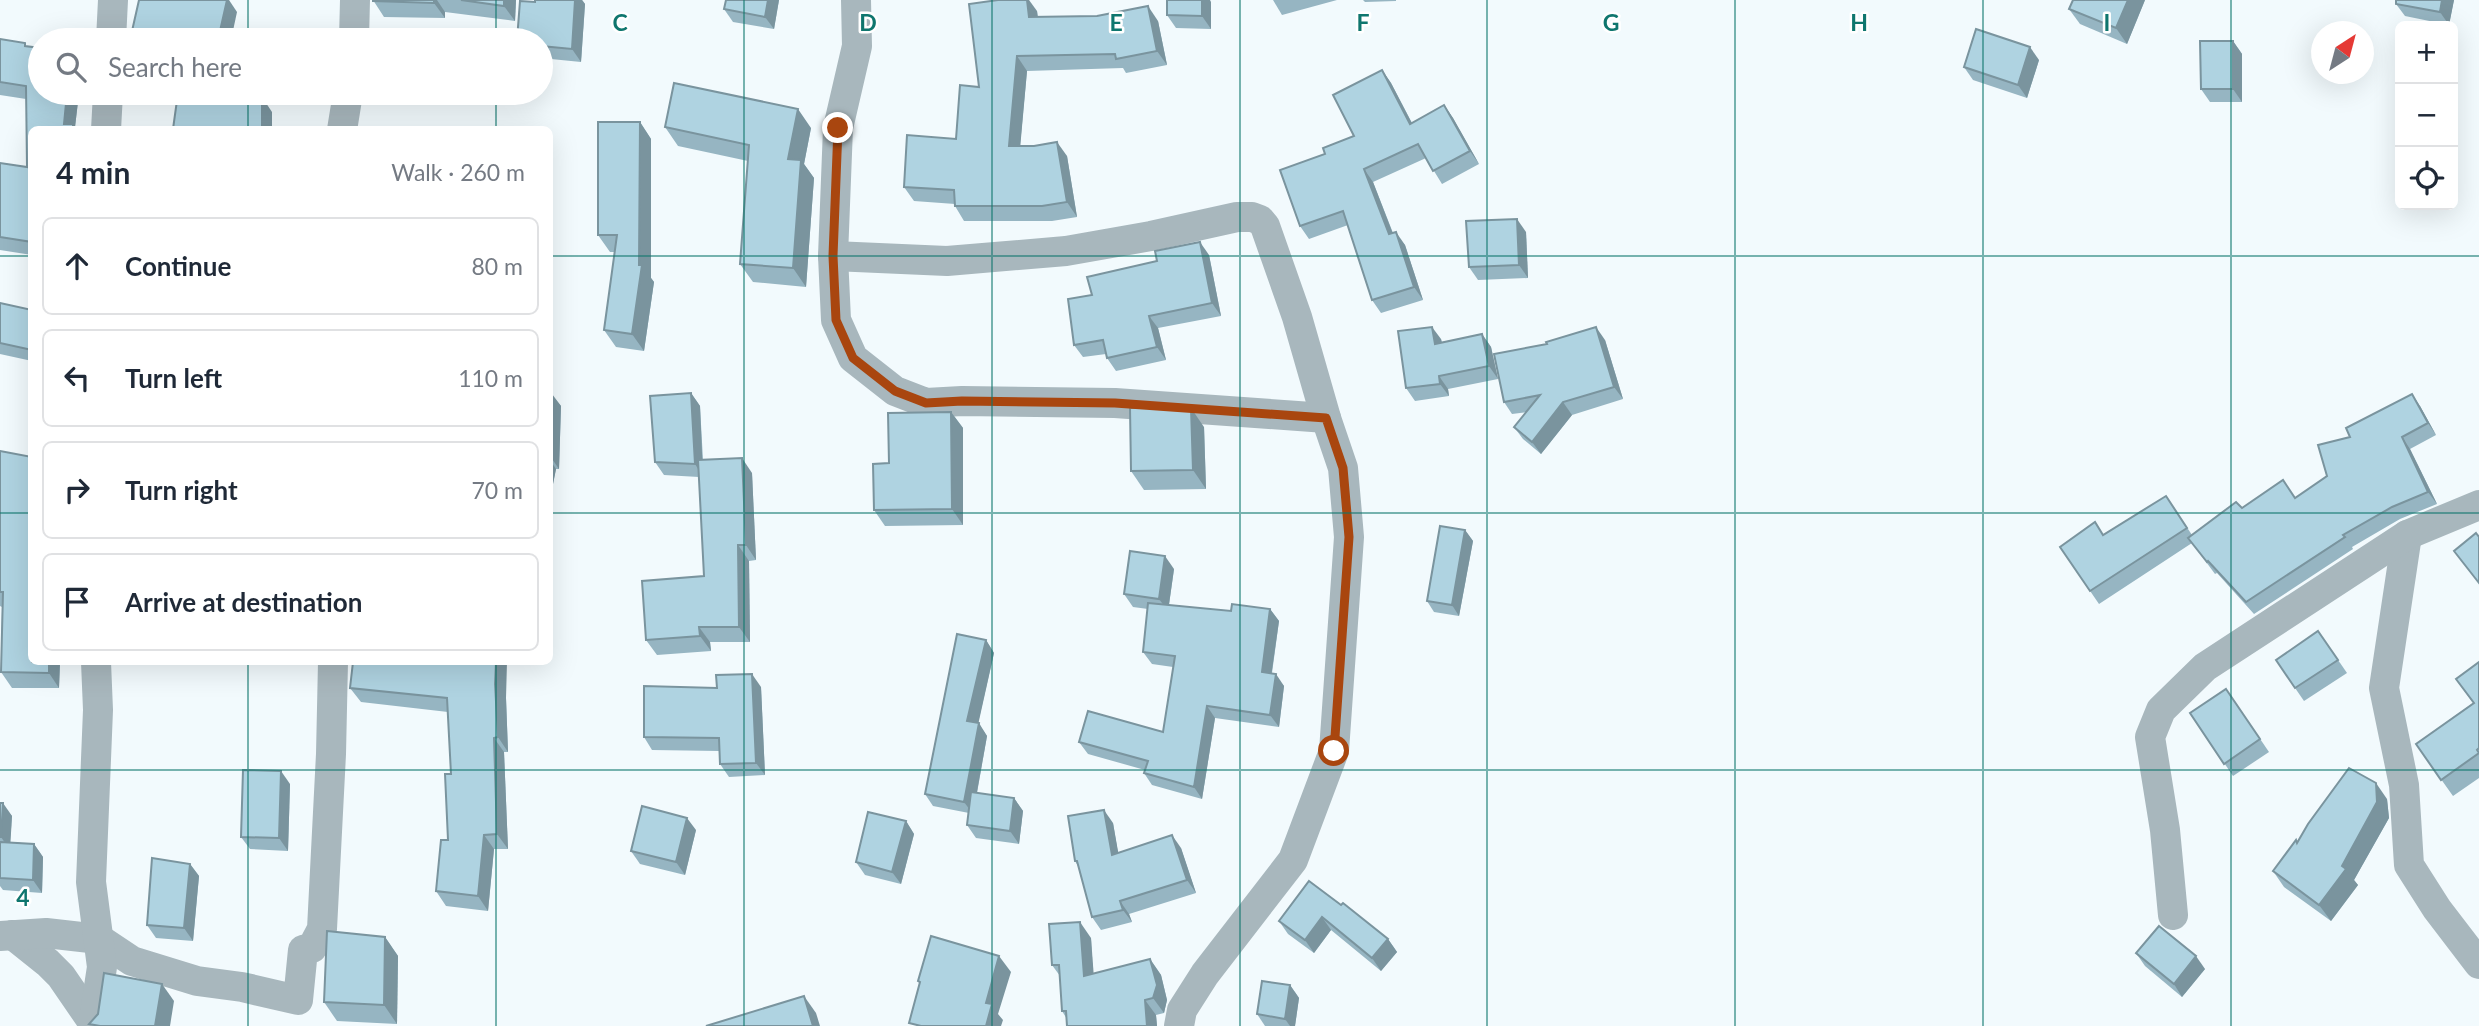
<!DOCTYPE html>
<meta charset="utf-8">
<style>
:root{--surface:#fff;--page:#f2f2f3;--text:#1f2937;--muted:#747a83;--line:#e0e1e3}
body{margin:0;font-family:Lato,sans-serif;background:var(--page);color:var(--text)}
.controls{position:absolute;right:21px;top:21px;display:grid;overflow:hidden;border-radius:10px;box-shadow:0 7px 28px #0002}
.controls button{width:63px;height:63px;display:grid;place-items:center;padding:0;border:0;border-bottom:2px solid var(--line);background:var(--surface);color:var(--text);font:35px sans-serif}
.compass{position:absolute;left:2311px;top:21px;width:63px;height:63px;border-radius:50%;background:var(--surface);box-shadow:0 7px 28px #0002;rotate:36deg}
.stop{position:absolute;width:21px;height:21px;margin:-16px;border:5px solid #a9460f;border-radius:50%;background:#fff}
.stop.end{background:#a9460f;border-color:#fff;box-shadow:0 2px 7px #0008}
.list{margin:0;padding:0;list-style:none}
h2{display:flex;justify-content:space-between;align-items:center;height:91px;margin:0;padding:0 28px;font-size:30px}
h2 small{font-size:23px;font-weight:400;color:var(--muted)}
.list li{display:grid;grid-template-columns:46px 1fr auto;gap:21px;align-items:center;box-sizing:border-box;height:98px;margin:0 14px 14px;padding:0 14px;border:2px solid var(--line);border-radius:10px}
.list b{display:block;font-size:26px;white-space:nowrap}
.list em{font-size:23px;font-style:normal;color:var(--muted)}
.icon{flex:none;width:38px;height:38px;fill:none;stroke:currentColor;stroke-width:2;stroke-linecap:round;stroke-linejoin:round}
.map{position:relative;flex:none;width:2479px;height:1026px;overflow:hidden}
.search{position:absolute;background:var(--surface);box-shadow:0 7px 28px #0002;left:28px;top:28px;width:525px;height:77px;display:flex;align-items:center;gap:18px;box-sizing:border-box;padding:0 24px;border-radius:38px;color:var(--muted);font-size:26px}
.panel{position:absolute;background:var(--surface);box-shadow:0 7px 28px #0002;left:28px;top:126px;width:525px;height:539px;border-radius:10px}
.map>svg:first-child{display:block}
</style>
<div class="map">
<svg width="2479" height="1026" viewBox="0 0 2479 1026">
<rect width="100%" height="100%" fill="#f2fafd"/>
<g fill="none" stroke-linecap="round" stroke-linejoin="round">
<g stroke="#a8b7bd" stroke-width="30">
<path d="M856,0L857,46L838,128L833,256L836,320L853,358L895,391L926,403L962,401L1115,403L1326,418"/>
<path d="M111,40L113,0"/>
<path d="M354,40L355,0"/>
<path d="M106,130L108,93"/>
<path d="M342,130L348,93"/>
<path d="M833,256L947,261L1066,251L1151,236L1237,217H1252L1260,220L1265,226L1297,317L1326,418L1343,468L1349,537L1334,751L1293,860L1205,974L1182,1010L1179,1026"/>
<path d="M2407,535L2384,688L2404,785L2409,865L2437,909L2479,964"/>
<path d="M2173,915L2165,830L2150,737L2161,710L2205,667L2407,535L2479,505"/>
<path d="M13,935L48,963L61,976L94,1024"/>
<path d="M0,936L46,933L99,939L132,961L197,981L242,987L298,1000L303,950L312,948L322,929L331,754L333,662"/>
<path d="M93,1026L102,967L91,882L98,710L96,662"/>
</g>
</g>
<g fill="#96b5c2">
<path d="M373,0H516L515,21L445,12V18L384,17Z"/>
<path d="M535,0H582L585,4L581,62L541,58V40Z"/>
<path d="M726,0H779L774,29L733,22L724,9Z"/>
<path d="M1273,0H1337L1282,15Z"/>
<path d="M1363,0H1396V1L1365,2Z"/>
<path d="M2145,0L2127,44L2080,24L2069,9Z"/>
<path d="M2454,0L2449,25L2405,16L2396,4Z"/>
<path d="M1211,2V29L1176,28L1167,15Z"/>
<path d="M1037,11L1038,17L1158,21L1167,65L1126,73L1123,68L1027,71L1020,146L1067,156L1077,217L1052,221H964L955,206V204L914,201L904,187L956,139L979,87Z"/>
<path d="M0,39L40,93H79L75,127L77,130H32V255L0,250V164L27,167L26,99L0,95Z"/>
<path d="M2233,41L2242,54V102H2210L2201,89Z"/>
<path d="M2039,60L2027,98L1973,80L1964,67Z"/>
<path d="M1382,70L1391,83L1412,123L1444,105L1453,118L1479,164L1442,184L1426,158L1373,182L1393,233L1405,245L1423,300L1381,313L1372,300L1348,225L1309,239L1300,226L1325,154L1354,136Z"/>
<path d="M640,122L651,139V278L654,282L644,351L616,347L604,330L615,252H610L598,235Z"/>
<path d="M665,127L811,128L804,164L814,178L806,287L753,282L740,264L748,161L678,146Z"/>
<path d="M1526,232L1528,278L1478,280L1469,267Z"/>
<path d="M1209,255L1221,316L1158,328L1166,360L1116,371L1107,358L1106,354L1083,357L1074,345L1092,295Z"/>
<path d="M0,303L32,310V361L0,354Z"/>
<path d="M1482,334L1491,347L1498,379L1448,389L1449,396L1415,401L1406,388L1441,339L1442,342Z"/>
<path d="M1605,340L1623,399L1572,415L1541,454L1523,439L1514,427L1527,412L1512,414L1504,402Z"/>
<path d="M550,393L561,406L559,469H556L550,499Z"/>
<path d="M691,393L700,406L703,460L752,473L756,560L749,561L750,642H710L711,651L657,655L646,640L704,576L699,477L664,475L655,462Z"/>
<path d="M2420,406L2436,435L2410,449L2437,504L2400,519L2352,547L2353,549L2254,614L2217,573L2215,574L2192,543L2099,604L2060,547L2103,535L2166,496L2192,535L2242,508L2295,498L2327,476L2350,437Z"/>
<path d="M951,412L963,428V525L885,526L874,510L889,463Z"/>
<path d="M1204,427L1206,489L1144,490L1131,471Z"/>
<path d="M0,451L32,662H60L59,688H12L1,672L2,607L0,606Z"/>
<path d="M1465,530L1473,541L1459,616L1434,612L1427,601Z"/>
<path d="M1174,569L1169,605L1231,611L1270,609L1279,621L1272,673L1284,686L1279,727L1215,718L1202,799L1152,785L1144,773L1145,770L1088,754L1079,742L1163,732L1173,667L1152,664L1143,652L1148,609L1133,607L1124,594Z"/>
<path d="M2318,631L2347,673L2304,701L2276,660Z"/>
<path d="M986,640L994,653L978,723L987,736L977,793L1014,798L1023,811L1019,844L976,838L967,825L969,813L933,806L925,794Z"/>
<path d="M2479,662V778L2453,796L2416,744L2473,703L2456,679Z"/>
<path d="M761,687L765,775L729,777L720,764L719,751L652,750L644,737L717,688Z"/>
<path d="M350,688L506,698L508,752H504L508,849H494L488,911L446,906L436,891L448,840L451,774L448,712L361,702Z"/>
<path d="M2226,689L2269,752L2233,776L2190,713Z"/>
<path d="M290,784L288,851L250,849L241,837Z"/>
<path d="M2387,799L2389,818L2354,880L2358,885L2331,921L2284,887L2273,871L2297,843Z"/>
<path d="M0,803L12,816L10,842L34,844L43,857L42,893L3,890L0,886Z"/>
<path d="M906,821L914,834L901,884L865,875L856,862Z"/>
<path d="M1113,823L1118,853L1181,848L1196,893L1129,914L1132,922L1101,930L1092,917L1078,866L1075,861Z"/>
<path d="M696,830L685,875L640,864L631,851Z"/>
<path d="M190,864L199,876L193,941L156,938L147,925Z"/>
<path d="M1309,881L1388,939L1397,952L1381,971L1331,930L1314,953L1288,934L1279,921Z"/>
<path d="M385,937L398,956L397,1024L337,1021L324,1002Z"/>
<path d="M1091,938L1093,974L1150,959L1161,975L1167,1000L1164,1013L1156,1015L1157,1026H1067V1019L1062,1011L1060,976L1052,965Z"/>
<path d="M2136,953L2205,969L2182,997L2145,966Z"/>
<path d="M1290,985L1299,998L1295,1026H1265L1257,1014Z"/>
</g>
<g fill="#7a949e">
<path d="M227,0H229L237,12L231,40H218Z"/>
<path d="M434,0H437L445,12V18L434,3Z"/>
<path d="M504,0H516L515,21L504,6Z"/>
<path d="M575,0H582L585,4L581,62L572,49Z"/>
<path d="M768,0H779L774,29L765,17Z"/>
<path d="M1027,0H1029L1037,11L1039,31L1029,17Z"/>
<path d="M1202,0H1210L1211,2V29L1202,16Z"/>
<path d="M2128,0H2145L2127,44L2116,28Z"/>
<path d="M2442,0H2454L2449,25L2440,12Z"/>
<path d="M1148,6L1158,21L1167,65L1157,51Z"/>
<path d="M2233,41L2242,54V102L2233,89Z"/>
<path d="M2030,47L2039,60L2027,98L2018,85Z"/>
<path d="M1017,56L1027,71L1019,160L1009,146Z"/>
<path d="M1382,70L1391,83L1419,137L1410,124Z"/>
<path d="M67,93H79L75,127L77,130H68L64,124Z"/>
<path d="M213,93H222L224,97L213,96Z"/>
<path d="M262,97L272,112V130H262Z"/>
<path d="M1444,105L1453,118L1479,164L1470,151Z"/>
<path d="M798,109L811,128L804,164L814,178L806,287L793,268L788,159Z"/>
<path d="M640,122L651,139V278L654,282L644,351L632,334L639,265Z"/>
<path d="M1057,142L1067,156L1077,217L1067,202Z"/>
<path d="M1364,169L1373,182L1398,247L1389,234Z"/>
<path d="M1517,219L1526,232L1528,278L1519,265Z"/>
<path d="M1396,232L1405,245L1423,300L1414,287Z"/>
<path d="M1200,242L1209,255L1221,316L1212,303Z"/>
<path d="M1149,316L1158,328L1166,360L1157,347Z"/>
<path d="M1432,327L1441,339L1444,357L1435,344Z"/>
<path d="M1596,327L1605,340L1623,399L1614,387Z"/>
<path d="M1482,334L1491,347L1498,379L1489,366Z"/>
<path d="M1439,376L1448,389L1449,396L1440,384Z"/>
<path d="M691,393L700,406L703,477L695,464Z"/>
<path d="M552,394L561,406L559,469L550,456Z"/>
<path d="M2412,394L2420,406L2436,435L2428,423Z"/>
<path d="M1563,402L1572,415L1541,454L1532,442Z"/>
<path d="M1191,408L1204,427L1206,489L1193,470Z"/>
<path d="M951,412L963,428V525L952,509Z"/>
<path d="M2402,437L2410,449L2437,504L2428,492Z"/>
<path d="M742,458L752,473L756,560L746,545Z"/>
<path d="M550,460L556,469L550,499Z"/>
<path d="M1465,530L1473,541L1459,616L1452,605Z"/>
<path d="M738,545L749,561L750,642L739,627Z"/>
<path d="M1165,556L1174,569L1168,611L1159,599Z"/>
<path d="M1270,609L1279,621L1270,684L1262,672Z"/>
<path d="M699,627L710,642L711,651L700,636Z"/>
<path d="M986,640L994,653L976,734L967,721Z"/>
<path d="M49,662H60L59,688L49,673Z"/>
<path d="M496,662H507L506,698L508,752L498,737L495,684Z"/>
<path d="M752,674L761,687L765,775L756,763Z"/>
<path d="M1276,674L1284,686L1279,727L1270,715Z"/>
<path d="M1207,706L1215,718L1202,799L1194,787Z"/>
<path d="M979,723L987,736L973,814L964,802Z"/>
<path d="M494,738L504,752L508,849L497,834Z"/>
<path d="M281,771L290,784L288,851L279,838Z"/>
<path d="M2376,783L2387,799L2389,818L2354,880L2358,885L2331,921L2319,905L2342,866Z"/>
<path d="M1014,798L1023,811L1019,844L1010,831Z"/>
<path d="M3,803L12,816L10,850L1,837Z"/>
<path d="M1104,810L1113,823L1121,868L1112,855Z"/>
<path d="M687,818L696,830L685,875L676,862Z"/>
<path d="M906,821L914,834L901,884L892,872Z"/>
<path d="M484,835L494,849L488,911L478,896Z"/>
<path d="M1172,835L1181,848L1196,893L1187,880Z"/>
<path d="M34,844L43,857L42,893L33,880Z"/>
<path d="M190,864L199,876L193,941L184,928Z"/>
<path d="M1120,901L1129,914L1132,922L1123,910Z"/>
<path d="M1322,917L1331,930L1314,953L1305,940Z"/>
<path d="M1080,922L1091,938L1095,992L1084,976Z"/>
<path d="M385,937L398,956L397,1024L384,1005Z"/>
<path d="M1388,939L1397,952L1381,971L1372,958Z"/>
<path d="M999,956L1011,972L998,1014L1003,1020L1001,1026H986V1003Z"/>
<path d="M2196,956L2205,969L2182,997L2174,984Z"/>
<path d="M1150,959L1161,975L1167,1000L1164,1013L1153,998Z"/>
<path d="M162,984L174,1001L170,1026H155Z"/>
<path d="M1290,985L1299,998L1295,1026H1290L1285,1019Z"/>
<path d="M804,996L816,1013L820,1026H813Z"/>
<path d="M1145,1000L1156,1015L1157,1026H1147Z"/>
</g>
<g fill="#afd3e1" stroke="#7a949e" stroke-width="2">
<path d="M139,0H227L218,40H130Z"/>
<path d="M373,0H434V3L373,1Z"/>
<path d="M461,0H504V6Z"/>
<path d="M535,0H575L572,49L541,46V40H517L520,1L535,2Z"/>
<path d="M726,0H768L765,17L724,9Z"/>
<path d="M998,0H1027L1029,17L1097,16L1148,6L1157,51L1116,59L1115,54L1017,56L1009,146H1034L1057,142L1067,202L1042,206H955L954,190L904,187L907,135L956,139L960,85L979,87L969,4Z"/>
<path d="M1167,0H1202V16L1167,15Z"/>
<path d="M2073,0H2128L2116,28L2069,9Z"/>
<path d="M2396,0H2442L2440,12L2396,4Z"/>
<path d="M1976,29L2030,47L2018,85L1964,67Z"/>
<path d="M0,39L25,43V46L40,48V93H67L64,124H73V130H32V242L0,237V163L27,167L26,86L0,82Z"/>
<path d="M2200,41H2233V89H2201Z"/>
<path d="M1382,70L1410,124L1444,105L1470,151L1433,171L1418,144L1364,169L1389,234L1396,232L1414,287L1372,300L1343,211L1300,226L1280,170L1325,154L1323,148L1354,136L1333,95Z"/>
<path d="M674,83L798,109L788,159L801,160L793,268L740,264L749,145L665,127Z"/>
<path d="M178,93H213V96L262,97V130H181L173,129Z"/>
<path d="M598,122H640L639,265H642L632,334L604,330L617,235H598Z"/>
<path d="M1517,219L1519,265L1469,267L1466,221Z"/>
<path d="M1200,242L1212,303L1149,316L1157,347L1107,358L1103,340L1074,345L1068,299L1092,295L1087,277L1157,261L1155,251Z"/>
<path d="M0,303L32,310V350L0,343Z"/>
<path d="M1432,327L1435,344L1482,334L1489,366L1439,376L1440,384L1406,388L1398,331Z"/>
<path d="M1596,327L1614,387L1563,402L1532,442L1514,427L1540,395L1504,402L1494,354L1547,344L1546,342Z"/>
<path d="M550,393L552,394L550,456Z"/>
<path d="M691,393L695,464L655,462L650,396Z"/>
<path d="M2412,394L2428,423L2402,437L2428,492L2392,507L2343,535L2345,537L2246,602L2208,561L2207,562L2188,538L2236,502L2242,508L2283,480L2295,498L2327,476L2318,445L2350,437L2346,428Z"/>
<path d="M1130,408H1191L1193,470L1131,471Z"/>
<path d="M951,412L952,509L874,510L873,464L889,463L888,413Z"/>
<path d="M0,451L32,457V662H49V673L1,672L3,592H0Z"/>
<path d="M742,458L746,545H738L739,627H699L700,636L646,640L642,581L704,576L698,460Z"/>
<path d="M2166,496L2187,528L2090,591L2060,547L2095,522L2103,535Z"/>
<path d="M1440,526L1465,530L1452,605L1427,601Z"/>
<path d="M2476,533L2479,537V583L2454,551Z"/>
<path d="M1130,551L1165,556L1159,599L1124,594Z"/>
<path d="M1148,603L1231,611L1232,604L1270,609L1262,672L1276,674L1270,715L1207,706L1194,787L1144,773L1148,761L1079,742L1088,711L1163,732L1175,656L1143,652Z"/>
<path d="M2318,631L2338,660L2295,688L2276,660Z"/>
<path d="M957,634L986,640L967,721L979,723L964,802L925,794Z"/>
<path d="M353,662H496L495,684L498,737L494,738L497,834L484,835L478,896L436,891L441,840H448L445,774H451L447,698L350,688Z"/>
<path d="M2479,662V748L2477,750L2479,753L2441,780L2416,744L2474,703L2456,679Z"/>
<path d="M752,674L756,763L720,764L719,738L644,737V686L717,688L716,675Z"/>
<path d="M2226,689L2260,739L2224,764L2190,713Z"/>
<path d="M2349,768L2376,783L2377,802L2342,866L2346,869L2319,905L2273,871L2296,840L2297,843L2308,824Z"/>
<path d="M243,770L281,771L279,838L241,837Z"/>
<path d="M971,792L1014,798L1010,831L967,825Z"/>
<path d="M0,803H3L1,837H0Z"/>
<path d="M642,806L687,818L676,862L631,851Z"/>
<path d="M1104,810L1112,855L1172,835L1187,880L1120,901L1123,910L1092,917L1077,861H1075L1068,816Z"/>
<path d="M868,812L906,821L892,872L856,862Z"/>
<path d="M0,842L34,844L33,880L0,878Z"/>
<path d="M152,858L190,864L184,928L147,925Z"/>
<path d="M1309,881L1341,905L1343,903L1388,939L1372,958L1322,917L1305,940L1279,921Z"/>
<path d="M1080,922L1084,976L1150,959L1157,985L1153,998L1145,1000L1147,1026H1067L1066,1011H1062L1059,965H1052L1049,924Z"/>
<path d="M2159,926L2196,956L2174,984L2136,953Z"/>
<path d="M327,931L385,937L384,1005L324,1002Z"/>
<path d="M931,936L999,956L986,1003L992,1004L986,1026H921L909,1023L920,982L918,981Z"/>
<path d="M104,973L162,984L155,1026H100L89,1024L98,1014Z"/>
<path d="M1262,981L1290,985L1285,1019L1257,1014Z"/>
<path d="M804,996L813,1026H706Z"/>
</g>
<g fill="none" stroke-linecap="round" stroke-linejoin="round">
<path stroke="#a9460f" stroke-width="9" d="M838,128L833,256L836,320L853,358L895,391L926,403L962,401L1115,403L1326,418L1343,468L1349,537L1334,751"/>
</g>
<path fill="none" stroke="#0f766e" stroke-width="2" stroke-opacity="0.55" d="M248,0V40M496,0V40M744,0V1026M992,0V1026M1240,0V1026M1487,0V1026M1735,0V1026M1983,0V1026M2231,0V1026M248,93V130M496,93V130M0,256H32M550,256H2479M0,513H32M550,513H2479M248,662V1026M496,662V1026M0,770H2479"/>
<g font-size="23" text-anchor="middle" font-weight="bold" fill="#0f766e" stroke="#fff" stroke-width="5" stroke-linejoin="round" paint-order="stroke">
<text x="620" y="31">C</text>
<text x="868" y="31">D</text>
<text x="1116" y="31">E</text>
<text x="1363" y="31">F</text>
<text x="1611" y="31">G</text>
<text x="1859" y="31">H</text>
<text x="2107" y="31">I</text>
<text x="23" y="906">4</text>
</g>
</svg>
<div class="controls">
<button>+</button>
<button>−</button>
<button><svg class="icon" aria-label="locate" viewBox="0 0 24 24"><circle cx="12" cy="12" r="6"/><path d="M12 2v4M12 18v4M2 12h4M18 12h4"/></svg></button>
</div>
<svg class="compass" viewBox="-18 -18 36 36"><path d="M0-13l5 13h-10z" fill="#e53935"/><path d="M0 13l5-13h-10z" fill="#747a83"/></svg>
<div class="stop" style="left:1334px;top:751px"></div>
<div class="stop end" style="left:838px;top:128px"></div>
<div class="search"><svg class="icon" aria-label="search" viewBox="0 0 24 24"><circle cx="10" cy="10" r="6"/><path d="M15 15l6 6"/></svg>Search here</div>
<section class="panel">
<h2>4 min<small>Walk · 260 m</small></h2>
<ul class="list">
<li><svg class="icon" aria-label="ahead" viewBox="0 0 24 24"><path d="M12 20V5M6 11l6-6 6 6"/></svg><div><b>Continue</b></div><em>80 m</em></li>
<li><svg class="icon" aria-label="left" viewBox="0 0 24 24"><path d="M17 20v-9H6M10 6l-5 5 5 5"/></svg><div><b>Turn left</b></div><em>110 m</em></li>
<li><svg class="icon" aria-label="right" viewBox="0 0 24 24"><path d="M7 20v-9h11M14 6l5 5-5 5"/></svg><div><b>Turn right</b></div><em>70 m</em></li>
<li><svg class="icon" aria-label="arrive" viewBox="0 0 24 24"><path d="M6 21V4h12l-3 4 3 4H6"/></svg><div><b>Arrive at destination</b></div></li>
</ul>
</section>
</div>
